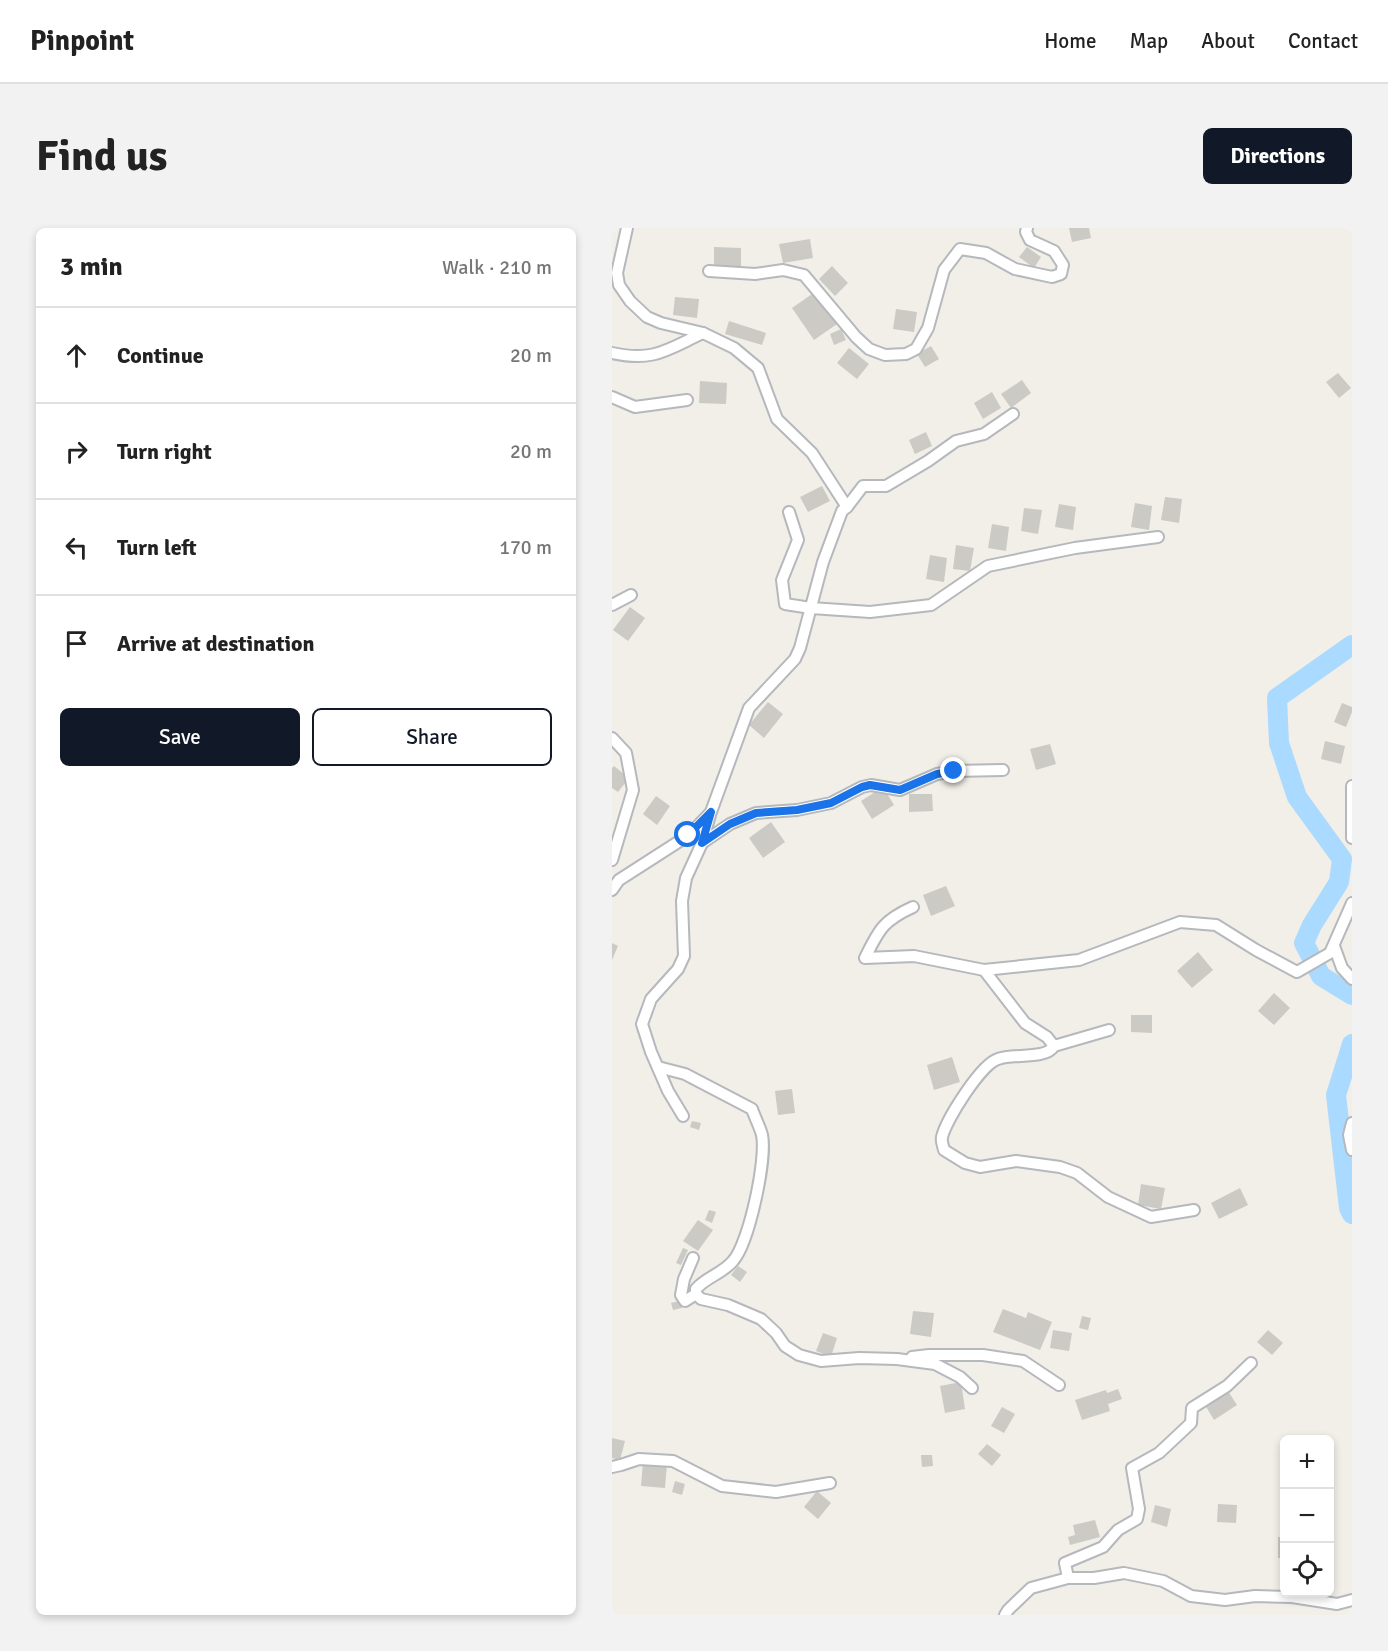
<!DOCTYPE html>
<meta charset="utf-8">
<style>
:root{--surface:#fff;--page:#f2f2f2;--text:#222;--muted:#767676;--line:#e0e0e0;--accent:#111827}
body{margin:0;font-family:Signika,sans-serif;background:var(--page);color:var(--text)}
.controls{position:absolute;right:18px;bottom:18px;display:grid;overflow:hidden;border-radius:9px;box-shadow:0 3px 9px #0003}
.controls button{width:54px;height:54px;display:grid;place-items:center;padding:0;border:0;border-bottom:2px solid var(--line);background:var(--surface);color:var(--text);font:30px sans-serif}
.stop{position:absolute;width:18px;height:18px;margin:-14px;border:4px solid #1a73e8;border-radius:50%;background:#fff}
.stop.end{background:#1a73e8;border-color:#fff;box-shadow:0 2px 6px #0008}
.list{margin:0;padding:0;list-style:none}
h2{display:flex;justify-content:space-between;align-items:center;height:78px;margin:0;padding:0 24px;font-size:26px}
h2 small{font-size:20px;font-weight:400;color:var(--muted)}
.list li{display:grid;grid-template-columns:39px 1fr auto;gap:18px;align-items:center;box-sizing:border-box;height:96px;padding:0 24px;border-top:2px solid var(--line)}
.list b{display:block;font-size:22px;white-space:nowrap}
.list em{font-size:20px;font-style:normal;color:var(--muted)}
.actions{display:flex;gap:12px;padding:18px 24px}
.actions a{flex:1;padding:14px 0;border:2px solid var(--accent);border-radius:9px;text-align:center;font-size:21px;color:var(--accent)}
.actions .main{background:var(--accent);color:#fff}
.icon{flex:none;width:33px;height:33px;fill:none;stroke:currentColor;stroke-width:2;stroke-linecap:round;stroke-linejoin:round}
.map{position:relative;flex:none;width:740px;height:1387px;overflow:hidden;border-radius:9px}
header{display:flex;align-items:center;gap:36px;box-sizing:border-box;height:84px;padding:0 30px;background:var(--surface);border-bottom:2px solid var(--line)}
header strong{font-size:28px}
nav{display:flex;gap:33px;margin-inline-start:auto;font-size:21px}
.intro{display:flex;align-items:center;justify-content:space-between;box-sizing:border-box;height:144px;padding:0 36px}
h1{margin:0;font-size:42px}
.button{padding:15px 27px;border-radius:9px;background:var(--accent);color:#fff;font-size:21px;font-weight:700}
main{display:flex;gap:36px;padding:0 36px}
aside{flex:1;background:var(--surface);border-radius:9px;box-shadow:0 3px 9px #0003}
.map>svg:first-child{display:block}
</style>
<header>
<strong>Pinpoint</strong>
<nav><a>Home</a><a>Map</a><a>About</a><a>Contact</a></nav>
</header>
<div class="intro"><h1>Find us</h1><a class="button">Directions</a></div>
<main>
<aside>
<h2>3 min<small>Walk · 210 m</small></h2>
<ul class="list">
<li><svg class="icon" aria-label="ahead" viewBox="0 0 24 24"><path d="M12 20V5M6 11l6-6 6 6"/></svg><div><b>Continue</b></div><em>20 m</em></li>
<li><svg class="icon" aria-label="right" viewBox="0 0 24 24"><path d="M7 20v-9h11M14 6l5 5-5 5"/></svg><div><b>Turn right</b></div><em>20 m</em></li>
<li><svg class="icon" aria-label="left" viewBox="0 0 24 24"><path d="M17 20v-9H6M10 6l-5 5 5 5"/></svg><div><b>Turn left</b></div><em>170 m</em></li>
<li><svg class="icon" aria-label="arrive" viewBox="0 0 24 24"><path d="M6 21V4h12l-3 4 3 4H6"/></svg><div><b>Arrive at destination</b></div></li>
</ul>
<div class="actions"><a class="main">Save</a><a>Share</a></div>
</aside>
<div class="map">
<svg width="740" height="1387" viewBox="0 0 740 1387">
<rect width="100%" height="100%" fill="#f1efe8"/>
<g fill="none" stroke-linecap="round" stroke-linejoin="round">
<g stroke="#aadaff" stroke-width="20">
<path d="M740,417L665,470L667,515L685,569L730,631L727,654L700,697L692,715L709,748L740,767"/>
<path d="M740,816L724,867L737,980L740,986"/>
</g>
</g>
<g fill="#cccac5">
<path d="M457,0H477L479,10L460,14Z"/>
<path d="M198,11L201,30L171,35L167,16Z"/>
<path d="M102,19L129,20V39L102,38Z"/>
<path d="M415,19L429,29L422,40L407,29Z"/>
<path d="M220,38L236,55L223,68L207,51Z"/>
<path d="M203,64L225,96L202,112L180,80Z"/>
<path d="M63,69L87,71L85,90L61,87Z"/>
<path d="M284,81L305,84L302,104L281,101Z"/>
<path d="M117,93L154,105L150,117L113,106Z"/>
<path d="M229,101L234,112L222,117L218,106Z"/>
<path d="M319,118L327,131L313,139L305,126Z"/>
<path d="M237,120L257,136L245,151L225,135Z"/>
<path d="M726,145L739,160L727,170L714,154Z"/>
<path d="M410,152L419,165L399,180L389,166Z"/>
<path d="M88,153L115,155L114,176L87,175Z"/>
<path d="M380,164L389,180L371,191L362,175Z"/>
<path d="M314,204L320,218L303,226L297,212Z"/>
<path d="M210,258L218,273L196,284L188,269Z"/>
<path d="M553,269L570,271L567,295L549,292Z"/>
<path d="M523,275L540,278L537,302L519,299Z"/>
<path d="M447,276L464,279L461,302L443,299Z"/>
<path d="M412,280L430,282L426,306L409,303Z"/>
<path d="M380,296L397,299L394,323L376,320Z"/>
<path d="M344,317L362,320L358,343L341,341Z"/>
<path d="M318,327L335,330L332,354L314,351Z"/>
<path d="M18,379L33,390L16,413L1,402Z"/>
<path d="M156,474L171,486L152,510L137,497Z"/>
<path d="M730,475L740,479V484L734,499L722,494Z"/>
<path d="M713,513L733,518L729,536L709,531Z"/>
<path d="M438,516L444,536L424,542L418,521Z"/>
<path d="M2,538L17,550L6,564L0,560V540Z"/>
<path d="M271,559L282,577L260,591L249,573Z"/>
<path d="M297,566H320L321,583L297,584Z"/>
<path d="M44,568L58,578L45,597L31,586Z"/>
<path d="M159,594L173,614L151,630L137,610Z"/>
<path d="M334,658L343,678L319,688L311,667Z"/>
<path d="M0,715L6,718L0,732Z"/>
<path d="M586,724L601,742L580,760L565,743Z"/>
<path d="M662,765L678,780L662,797L646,783Z"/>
<path d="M519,787H540V805L519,804Z"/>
<path d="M340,829L348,854L322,862L315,837Z"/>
<path d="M180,861L183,885L166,887L163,863Z"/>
<path d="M80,893L89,895L87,902L78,899Z"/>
<path d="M529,956L553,960L549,981L526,977Z"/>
<path d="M628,960L636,977L607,991L599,975Z"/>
<path d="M97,982L104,984L100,995L93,992Z"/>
<path d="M86,992L101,1002L86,1023L71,1013Z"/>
<path d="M71,1020L76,1022L69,1037L64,1035Z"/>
<path d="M126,1038L135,1044L128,1054L119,1047Z"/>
<path d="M68,1073L70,1080L61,1082L59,1075Z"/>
<path d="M391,1081L414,1090L416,1084L440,1094L428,1122L381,1104Z"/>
<path d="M301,1083L322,1085L319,1109L298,1106Z"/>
<path d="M470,1088L479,1090L476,1102L467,1100Z"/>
<path d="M441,1102L460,1105L457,1123L438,1120Z"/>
<path d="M656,1102L671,1115L660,1127L645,1114Z"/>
<path d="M211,1105L225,1110L219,1129L204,1123Z"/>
<path d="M349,1154L353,1181L333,1185L328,1158Z"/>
<path d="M506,1161L510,1171L496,1176L498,1183L470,1192L463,1172L494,1162L495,1165Z"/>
<path d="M616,1163L625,1177L602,1192L593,1177Z"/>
<path d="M390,1179L403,1186L392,1205L379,1198Z"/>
<path d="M0,1210L13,1213L8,1232L0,1230Z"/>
<path d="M375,1216L389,1227L380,1238L366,1226Z"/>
<path d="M309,1227H320L321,1238L310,1239Z"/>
<path d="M31,1234L55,1236L53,1260L29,1258Z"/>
<path d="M63,1253L73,1256L70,1267L60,1264Z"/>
<path d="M205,1263L219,1275L206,1291L192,1279Z"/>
<path d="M606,1276L625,1277L624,1295L605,1294Z"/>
<path d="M543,1277L559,1281L555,1299L539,1294Z"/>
<path d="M483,1292L488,1309L458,1317L456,1309L463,1307L461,1297Z"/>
<rect x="666" y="1309" width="6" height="21"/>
</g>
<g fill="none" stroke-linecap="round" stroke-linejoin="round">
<g stroke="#b5b8bc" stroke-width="14">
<g id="minor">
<path d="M97,43L143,46L171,42L192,47L244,109L257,121L273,127L294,126L304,121L316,100L332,42L348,21L374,25L403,41L440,49L449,46L451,37L442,23L418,12L414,4L415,0"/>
<path d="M0,125C42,134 54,122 91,105"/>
<path d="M0,169L23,179L75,172"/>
<path d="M235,279L251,258H274L316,233L344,213L372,206L401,186"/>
<path d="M177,284L186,312L170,352L173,376L199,380L258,384L319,377L376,338L463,320L546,309"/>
<path d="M0,377L19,367"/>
<path d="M0,510L14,525L21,562L0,632"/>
<path d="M740,558V610"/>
<path d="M90,615L118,596L144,585L185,582L219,575L250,559L259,557L288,562L325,546L342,543L391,542"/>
<path d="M0,662L7,652L77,607L99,584L137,480L183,431L188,420L211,334L230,283L235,279L200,225L165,191L146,140L122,120L91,105L49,95L35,89L18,73L7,57L5,45L15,0"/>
<path d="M301,679C272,692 267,701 253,730L302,728L372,742L467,732L568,694L604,697L644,722L685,744L718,725L740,675"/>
<path d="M722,718L730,740L740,751"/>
<path d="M372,742L413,795L435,809L442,818C434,832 401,825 386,831C369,836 334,892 330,909C329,914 331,917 332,922L353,935L368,939L404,933L448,939L465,945L496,969L539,989L582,982"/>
<path d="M442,818L497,802"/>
<path d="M46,839L73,846L140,881C143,890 148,899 150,907C155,931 137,1015 121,1033C110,1046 94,1049 84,1061V1066L89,1071L116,1077L149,1091L164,1105L173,1118L187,1127L209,1133L247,1130L285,1131L323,1136L348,1149L360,1160"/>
<path d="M71,888L56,863L39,824L30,796L39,771L66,741L72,728L70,673L74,650L90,615L98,587"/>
<path d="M740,895L737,907L740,922"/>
<path d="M81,1030L72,1051L69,1067L73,1073L84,1066"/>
<path d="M300,1129L317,1127H371L411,1133L447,1157"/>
<path d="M0,1239L9,1237L27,1231L61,1233L110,1258L164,1264L218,1255"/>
<path d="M456,1350L453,1335L491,1319L506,1302L525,1291L527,1281L520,1240L547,1225L579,1195L580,1180L615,1158L639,1135"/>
<path d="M393,1387L396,1382L419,1360L456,1350H482L512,1345L551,1353L579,1368L613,1372L643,1368L680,1369L725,1376L740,1372"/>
</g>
</g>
<use href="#minor" stroke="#fff" stroke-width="10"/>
</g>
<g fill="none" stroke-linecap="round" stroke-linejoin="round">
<path stroke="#1a73e8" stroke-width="8" d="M76,607L99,584L90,615L118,596L144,585L185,582L219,575L250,559L258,557L288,562L325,546L342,543"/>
</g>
</svg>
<div class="controls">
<button>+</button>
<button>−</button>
<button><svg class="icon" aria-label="locate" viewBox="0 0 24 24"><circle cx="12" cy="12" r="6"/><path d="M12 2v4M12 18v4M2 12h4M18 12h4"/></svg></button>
</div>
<div class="stop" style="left:76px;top:607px"></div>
<div class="stop end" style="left:342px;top:543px"></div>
</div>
</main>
